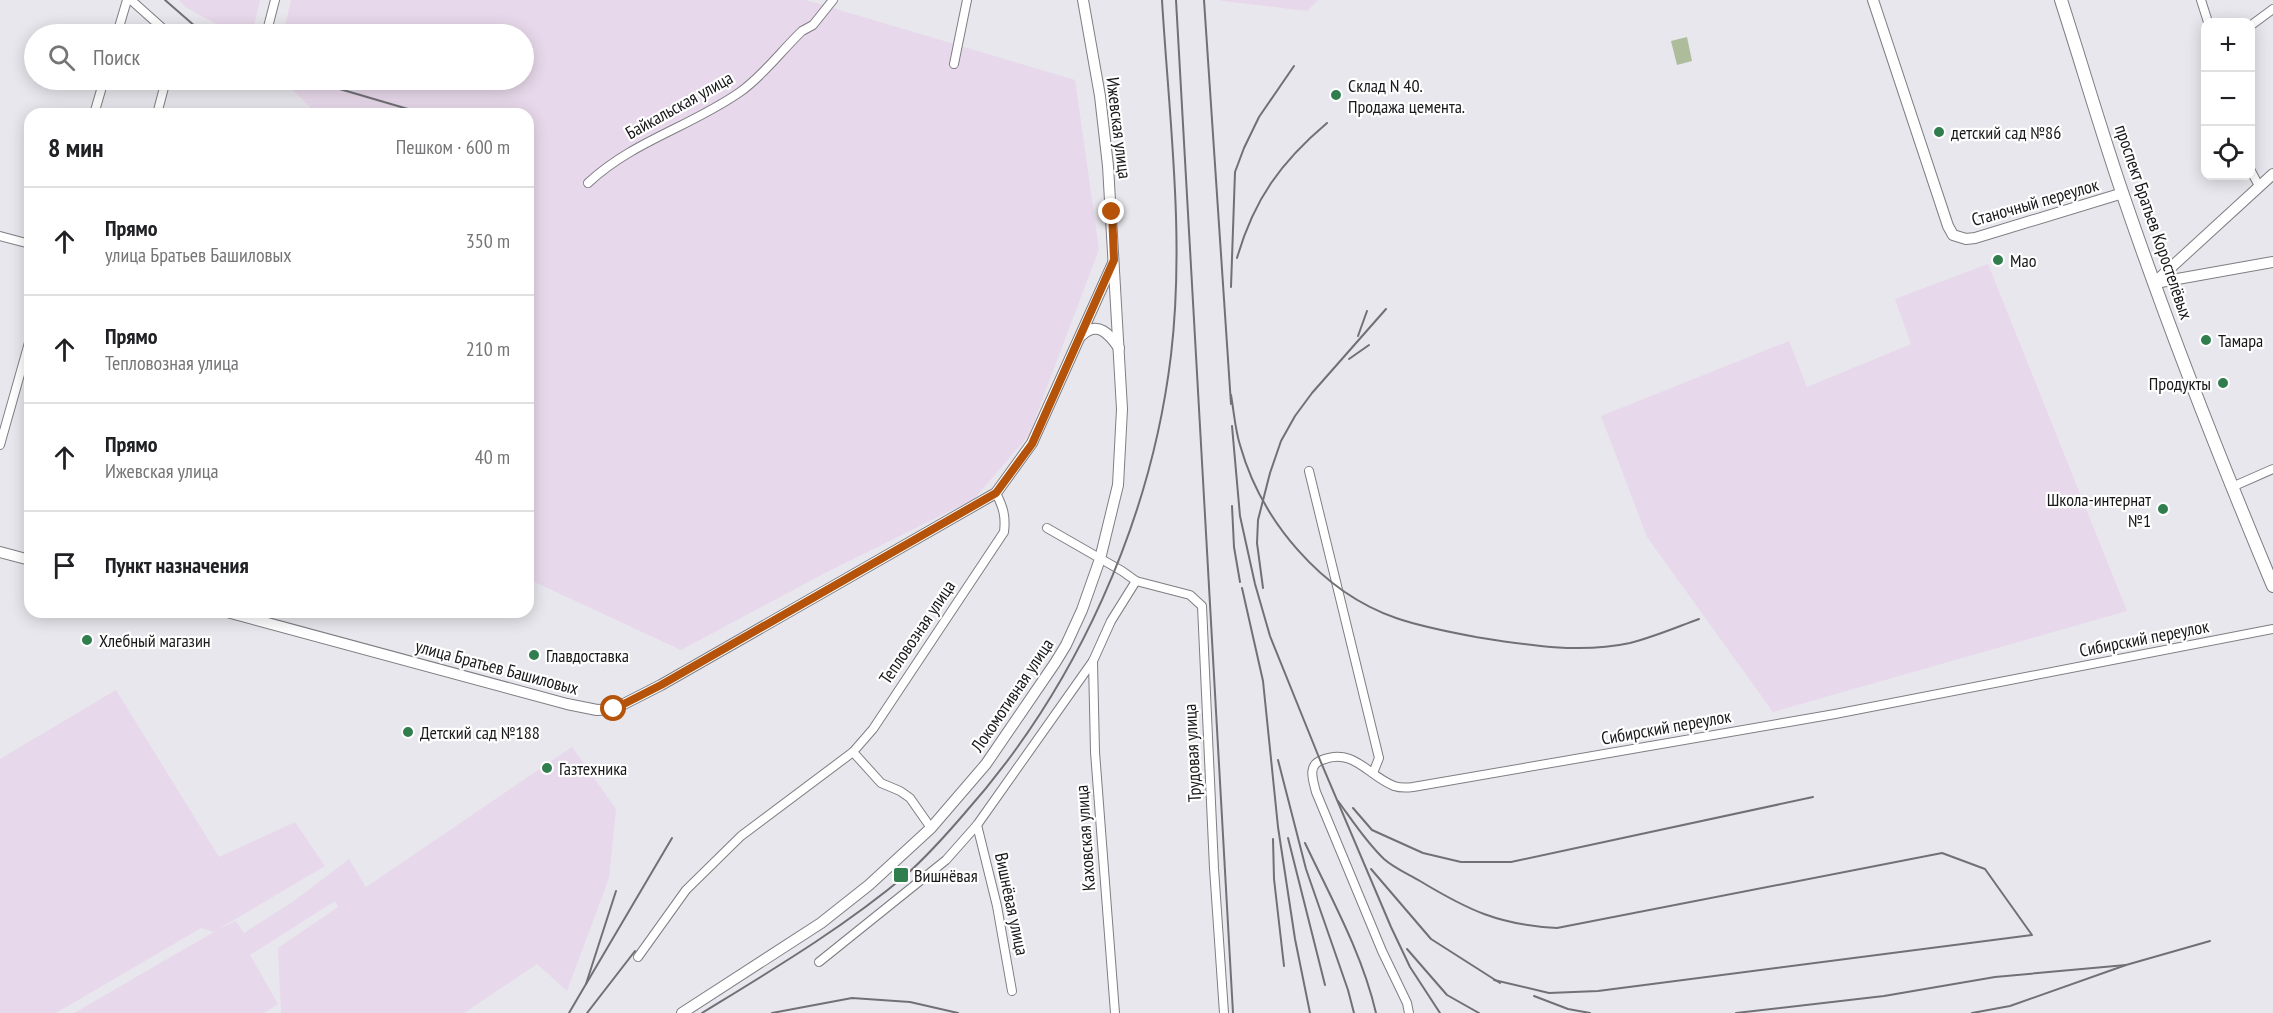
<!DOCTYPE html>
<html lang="ru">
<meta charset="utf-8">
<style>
:root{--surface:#fff;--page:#f6f6f6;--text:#202124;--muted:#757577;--line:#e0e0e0}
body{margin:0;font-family:"PT Sans Narrow",sans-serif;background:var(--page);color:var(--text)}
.controls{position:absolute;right:18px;top:18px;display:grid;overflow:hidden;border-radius:12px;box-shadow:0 3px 15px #0003}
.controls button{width:54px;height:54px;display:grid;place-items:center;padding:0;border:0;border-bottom:2px solid var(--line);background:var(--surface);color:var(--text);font:30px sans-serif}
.stop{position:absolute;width:18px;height:18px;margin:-14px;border:4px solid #b45309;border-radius:50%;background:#fff}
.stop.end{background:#b45309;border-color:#fff;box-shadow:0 2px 6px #0008}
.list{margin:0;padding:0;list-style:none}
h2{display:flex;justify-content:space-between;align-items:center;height:78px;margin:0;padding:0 24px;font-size:26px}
h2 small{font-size:20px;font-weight:400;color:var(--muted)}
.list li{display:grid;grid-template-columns:39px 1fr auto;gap:18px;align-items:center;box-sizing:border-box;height:108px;padding:0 24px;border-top:2px solid var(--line)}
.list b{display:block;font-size:22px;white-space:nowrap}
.list p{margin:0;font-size:20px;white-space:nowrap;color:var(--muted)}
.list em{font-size:20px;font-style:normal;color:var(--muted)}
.icon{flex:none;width:33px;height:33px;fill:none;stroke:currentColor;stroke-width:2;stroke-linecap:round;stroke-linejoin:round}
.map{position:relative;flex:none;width:2273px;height:1013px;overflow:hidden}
.search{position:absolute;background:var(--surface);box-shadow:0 3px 15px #0003;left:24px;top:24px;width:510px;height:66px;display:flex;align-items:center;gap:15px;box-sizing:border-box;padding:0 21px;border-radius:33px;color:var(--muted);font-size:22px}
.panel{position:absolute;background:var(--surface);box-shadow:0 3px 15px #0003;left:24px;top:108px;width:510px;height:510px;border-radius:18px}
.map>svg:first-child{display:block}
</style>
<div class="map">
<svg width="2273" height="1013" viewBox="0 0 2273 1013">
<rect width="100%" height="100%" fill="#e7e7ed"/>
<g fill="#e8d8eb">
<path d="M179,0H260L252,34H235L185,7Z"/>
<path d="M291,0H806L1075,80L1099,249L1029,435L974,499L823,574L681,650L528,579V114H317L283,80H524V34H283Z"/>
<path d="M1221,0H1318L1307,11L1223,1L1221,2Z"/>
<path d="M1988,264L2127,611L1773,712L1647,537L1601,416L1789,341L1807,387L1911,344L1895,299Z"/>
<path d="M116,690L219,857L295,822L325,866L217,930L236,921L244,933L294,901L349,859L366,887L572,747L616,809L609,878L567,991L537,964L464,1013H281L278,948L338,907L335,901L250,955L278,1004L264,1013H74L214,932L201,928L56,1013H0V759Z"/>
</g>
<path fill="#adbd9c" d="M1687,37L1692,61L1677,65L1671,41Z"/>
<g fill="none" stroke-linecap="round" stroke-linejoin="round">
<g stroke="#7e7e83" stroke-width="10">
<g id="minor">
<path d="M131,0L169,34"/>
<path d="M2201,0L2208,22"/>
<path d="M2250,26L2273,9"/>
<path d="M268,27L275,0"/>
<path d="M117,34L127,0"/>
<path d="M954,64L967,0"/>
<path d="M94,114L104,80"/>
<path d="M157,114L166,80"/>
<path d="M2250,169L2259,186"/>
<path d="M588,183C633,141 690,127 740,92C763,76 781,51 802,31L813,25L833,0"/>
<path d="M0,236L30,244"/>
<path d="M0,445L30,339"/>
<path d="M1309,471L1379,758L1373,773"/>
<path d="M2232,487L2273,469"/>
<path d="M1047,528L1122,571L1136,581L1190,595L1202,606L1214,868L1224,1013"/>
<path d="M1093,661L1095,752L1115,1013"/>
<path d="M853,752L881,783L900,791L910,798L931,828"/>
<path d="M977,825L997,906L1012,991"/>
<path d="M638,957L686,890L741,836L853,752L873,729L1004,532C1006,516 1003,507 996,493"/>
<path d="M819,962L946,860L977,825L1093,661L1111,621L1136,581"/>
<path d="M1409,1013L1407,1003L1382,951L1316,792C1313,780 1307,765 1322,760C1354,747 1368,776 1394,786C1400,788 1406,788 1413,787L1835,714L2273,629"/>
</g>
</g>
<g stroke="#7e7e83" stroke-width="12">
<g id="tertiary">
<path d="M2154,283L2273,174"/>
<path d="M2155,283L2273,262"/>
<path d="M1082,335C1098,320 1110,335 1119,348"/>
<path d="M0,552L30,560"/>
<path d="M227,612L567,704L597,710L614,709L661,685L996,493L1032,443L1113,263"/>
<path d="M682,1013L821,923L869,885L931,828L986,764L1055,663L1066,645L1082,610L1100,559L1118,485L1122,409L1108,166L1100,96L1083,0"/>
</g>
</g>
<g stroke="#7e7e83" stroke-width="12">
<path id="secondary" d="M1873,0L1948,226L1953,235L1966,239L1975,238L2123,193"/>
</g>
<g stroke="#7e7e83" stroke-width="14">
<path id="primary" d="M2061,0C2082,65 2101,131 2123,195C2168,327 2219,457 2273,586"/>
</g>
<use href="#minor" stroke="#fff" stroke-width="8"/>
<use href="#tertiary" stroke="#fff" stroke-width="10"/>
<use href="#secondary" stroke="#fff" stroke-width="10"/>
<use href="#primary" stroke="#fff" stroke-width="12"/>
<g stroke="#717175" stroke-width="2">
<path d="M165,0L204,34"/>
<path d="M1176,0L1233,1013"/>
<path d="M1204,0L1231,404"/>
<path d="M309,80L425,114"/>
<path d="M1237,258C1254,199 1281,162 1327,123"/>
<path d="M1231,287L1235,172L1244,148L1259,117L1294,66"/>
<path d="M1358,336L1367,311"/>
<path d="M1349,359L1369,345"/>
<path d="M1231,395C1234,412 1235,429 1240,445C1261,520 1321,592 1396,618C1422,627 1449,632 1476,637C1526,645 1580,654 1630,643C1654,637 1677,627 1699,619"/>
<path d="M1232,426L1240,516L1255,584L1270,636L1320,760L1391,927L1410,967L1440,1013"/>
<path d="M1232,506L1234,547L1240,582"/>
<path d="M1242,588L1263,681L1278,827L1295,939L1310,1013"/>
<path d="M1263,588L1257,543L1258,520L1270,473L1281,441L1295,416L1312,393L1386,309"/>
<path d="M1278,760L1306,869L1348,990L1354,1013"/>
<path d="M1338,801C1352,820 1366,842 1384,859C1394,868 1408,874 1420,881C1468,910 1499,925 1557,928L1942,853L1985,869L2032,935L1598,991L1549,993L1494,980"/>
<path d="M1353,808L1372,830L1423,853L1461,862H1511L1813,797"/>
<path d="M1288,838L1325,985"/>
<path d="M1273,839L1274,879L1284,966"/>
<path d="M1305,843C1331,898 1362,953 1376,1013"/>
<path d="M1371,869L1431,939L1500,983"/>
<path d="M1407,949L1447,995L1479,1013"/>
<path d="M586,984L672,838"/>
<path d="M1534,996L1568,1009L1590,1013"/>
<path d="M569,1013L586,984L616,891"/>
<path d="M587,1013L635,951"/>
<path d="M702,1013C772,970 843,928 906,875C927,856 946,835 964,814C1076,688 1151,522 1171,355C1185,237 1169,117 1162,0"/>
<path d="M772,1013L852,998L910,1002L958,1013"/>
<path d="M1736,1013L1884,996L1995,977L2126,965"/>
<path d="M1972,1013L2010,1006L2126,965L2210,941"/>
</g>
</g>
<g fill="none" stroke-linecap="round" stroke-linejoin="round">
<path stroke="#b45309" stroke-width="8" d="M614,709L661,685L996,493L1032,444L1114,260L1112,212"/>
</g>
<g fill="#307e4e" stroke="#fff" stroke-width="2">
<circle cx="1336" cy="95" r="6"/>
<circle cx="1939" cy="132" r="6"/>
<circle cx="1998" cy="260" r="6"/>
<circle cx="2206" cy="340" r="6"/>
<circle cx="2223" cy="383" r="6"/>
<circle cx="2163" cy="509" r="6"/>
<circle cx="87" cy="640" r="6"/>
<circle cx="534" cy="655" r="6"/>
<circle cx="408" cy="732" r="6"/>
<circle cx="547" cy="768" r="6"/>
<rect x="893" y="867" width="16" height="16" rx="3"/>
</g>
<g text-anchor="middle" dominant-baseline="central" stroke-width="4.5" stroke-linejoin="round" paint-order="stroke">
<g font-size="18" fill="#18181a" stroke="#fff" text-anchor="start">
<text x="1348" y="85">Склад N 40.<tspan x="1348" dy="21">Продажа цемента.</tspan></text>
<text x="1951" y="132">детский сад №86</text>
<text x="2010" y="260">Мао</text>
<text x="2218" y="340">Тамара</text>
<text x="2211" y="383" text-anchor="end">Продукты</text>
<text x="2151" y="499" text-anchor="end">Школа-интернат<tspan x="2151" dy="21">№1</tspan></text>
<text x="99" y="640">Хлебный магазин</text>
<text x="546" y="655">Главдоставка</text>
<text x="420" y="732">Детский сад №188</text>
<text x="559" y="768">Газтехника</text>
<text x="914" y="875">Вишнёвая</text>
</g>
<g font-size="18" fill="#18181a" stroke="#fff">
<text transform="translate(679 105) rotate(-29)">Байкальская улица</text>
<text transform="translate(1119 128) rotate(83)">Ижевская улица</text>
<text transform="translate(2035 202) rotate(-16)">Станочный переулок</text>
<text transform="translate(2154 222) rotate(71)">проспект Братьев Коростелёвых</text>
<text transform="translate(917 632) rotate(-56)">Тепловозная улица</text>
<text transform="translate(2144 638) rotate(-11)">Сибирский переулок</text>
<text transform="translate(497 667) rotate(15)">улица Братьев Башиловых</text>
<text transform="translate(1012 695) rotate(-56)">Локомотивная улица</text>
<text transform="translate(1666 727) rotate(-10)">Сибирский переулок</text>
<text transform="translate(1192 753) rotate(-93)">Трудовая улица</text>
<text transform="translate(1085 838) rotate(-94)">Каховская улица</text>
<text transform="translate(1012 904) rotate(78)">Вишнёвая улица</text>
</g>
</g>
</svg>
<div class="controls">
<button>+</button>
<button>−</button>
<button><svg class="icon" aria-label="locate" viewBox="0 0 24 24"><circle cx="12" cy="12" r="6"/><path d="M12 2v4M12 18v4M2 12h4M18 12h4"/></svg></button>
</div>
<div class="stop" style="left:614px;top:709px"></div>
<div class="stop end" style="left:1112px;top:212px"></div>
<div class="search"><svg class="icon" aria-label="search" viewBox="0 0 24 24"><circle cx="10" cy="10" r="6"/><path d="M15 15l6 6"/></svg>Поиск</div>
<section class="panel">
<h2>8 мин<small>Пешком · 600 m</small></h2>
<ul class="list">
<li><svg class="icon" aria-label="ahead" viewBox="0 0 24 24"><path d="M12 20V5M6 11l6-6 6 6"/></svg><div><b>Прямо</b><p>улица Братьев Башиловых</p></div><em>350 m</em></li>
<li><svg class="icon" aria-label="ahead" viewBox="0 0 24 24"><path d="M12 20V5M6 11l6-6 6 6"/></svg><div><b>Прямо</b><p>Тепловозная улица</p></div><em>210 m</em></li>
<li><svg class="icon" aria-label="ahead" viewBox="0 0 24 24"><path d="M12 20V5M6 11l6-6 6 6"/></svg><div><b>Прямо</b><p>Ижевская улица</p></div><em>40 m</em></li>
<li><svg class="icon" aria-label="arrive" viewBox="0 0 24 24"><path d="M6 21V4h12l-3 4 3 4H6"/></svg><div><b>Пункт назначения</b></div></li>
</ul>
</section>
</div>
